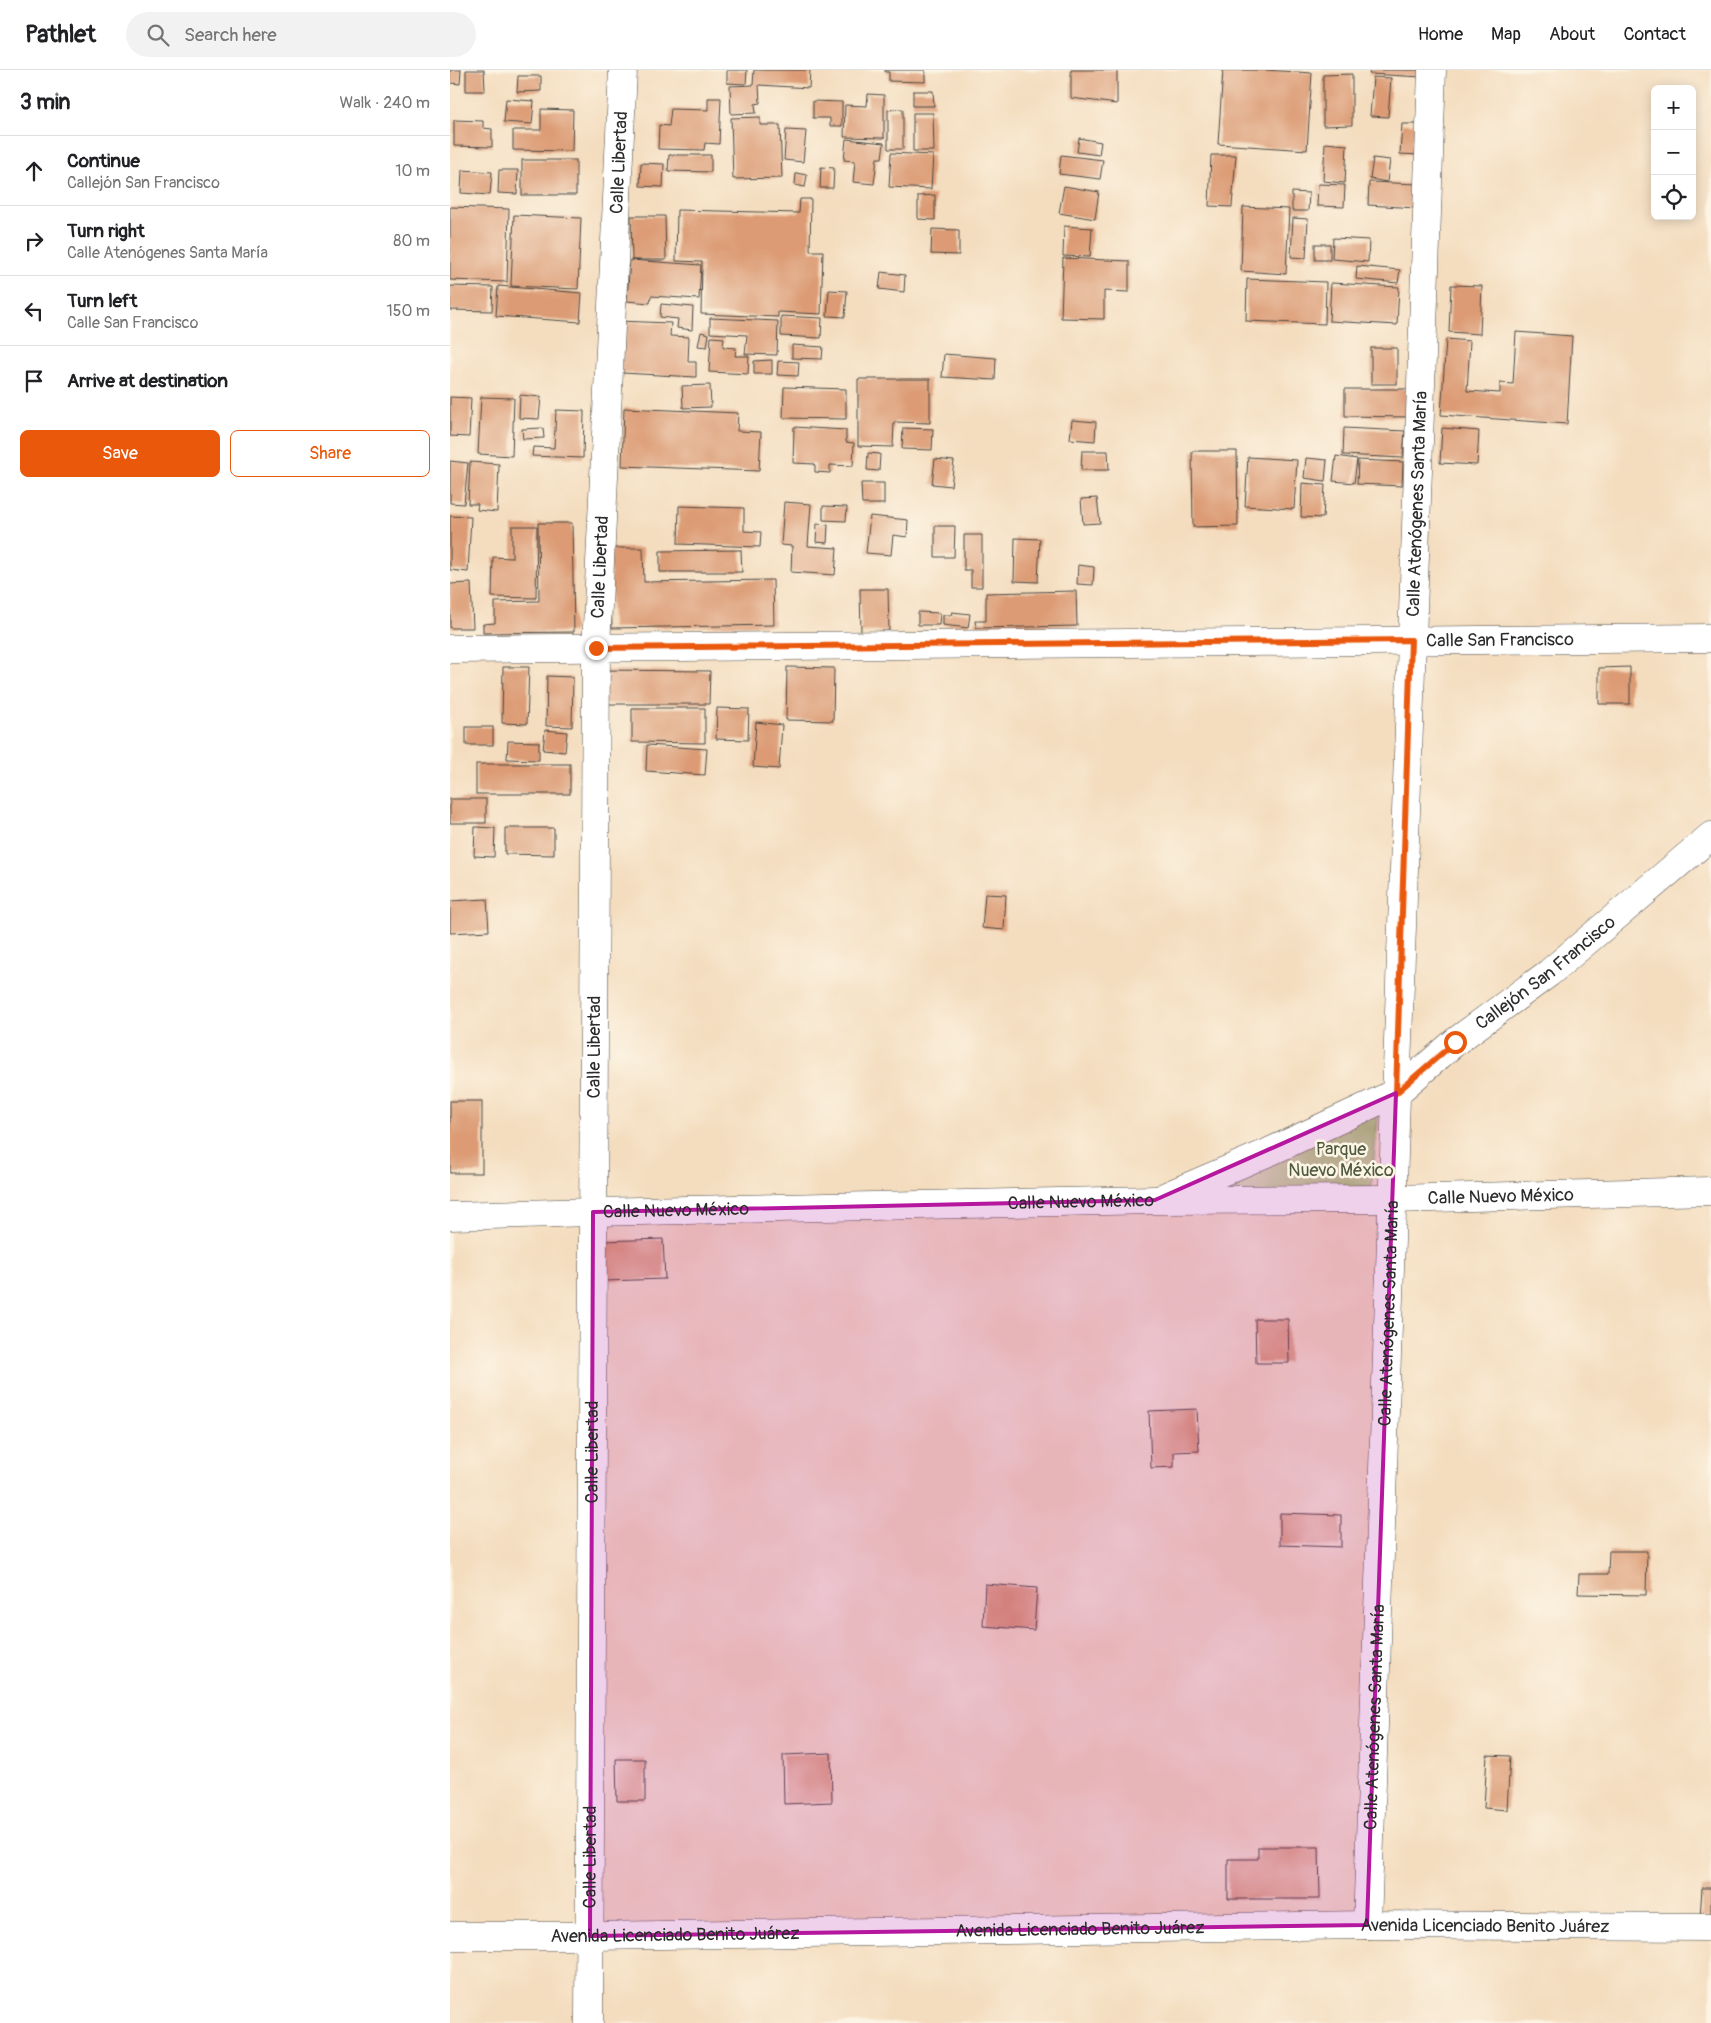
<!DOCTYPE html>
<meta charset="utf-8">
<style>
:root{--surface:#fff;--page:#f2f2f2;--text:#202124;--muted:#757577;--line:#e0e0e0;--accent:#ea580c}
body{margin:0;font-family:Pangolin,sans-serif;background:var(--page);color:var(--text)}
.controls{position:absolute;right:15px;top:15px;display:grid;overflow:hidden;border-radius:8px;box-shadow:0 2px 12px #0003}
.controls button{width:45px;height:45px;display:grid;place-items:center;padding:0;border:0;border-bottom:1px solid var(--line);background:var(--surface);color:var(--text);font:25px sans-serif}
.stop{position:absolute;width:15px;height:15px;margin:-11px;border:4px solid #ea580c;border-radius:50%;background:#fff}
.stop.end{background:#ea580c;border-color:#fff;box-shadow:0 1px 5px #0008}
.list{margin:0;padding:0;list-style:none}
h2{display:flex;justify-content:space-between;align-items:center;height:65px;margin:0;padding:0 20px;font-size:21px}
h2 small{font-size:16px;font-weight:400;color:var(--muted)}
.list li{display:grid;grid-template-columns:32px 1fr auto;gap:15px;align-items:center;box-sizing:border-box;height:70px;padding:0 20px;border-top:1px solid var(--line)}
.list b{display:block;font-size:19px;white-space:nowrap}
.list p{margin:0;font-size:16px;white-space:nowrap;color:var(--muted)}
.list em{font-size:16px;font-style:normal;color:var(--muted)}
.actions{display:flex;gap:10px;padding:15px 20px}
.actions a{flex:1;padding:11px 0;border:1px solid var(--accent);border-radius:8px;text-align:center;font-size:18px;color:var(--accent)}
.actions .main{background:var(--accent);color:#fff}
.icon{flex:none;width:28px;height:28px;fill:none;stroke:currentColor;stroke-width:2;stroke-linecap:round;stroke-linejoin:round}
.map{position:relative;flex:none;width:1261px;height:1953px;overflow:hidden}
header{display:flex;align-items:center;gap:30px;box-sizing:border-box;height:70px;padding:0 25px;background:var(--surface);border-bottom:1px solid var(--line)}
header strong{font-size:24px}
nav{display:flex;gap:28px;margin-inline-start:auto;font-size:18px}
.search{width:350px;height:45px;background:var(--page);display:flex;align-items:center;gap:12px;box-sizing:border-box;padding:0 18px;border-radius:28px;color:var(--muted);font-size:19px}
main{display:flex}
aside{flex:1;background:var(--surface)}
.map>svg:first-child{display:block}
</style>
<header>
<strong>Pathlet</strong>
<div class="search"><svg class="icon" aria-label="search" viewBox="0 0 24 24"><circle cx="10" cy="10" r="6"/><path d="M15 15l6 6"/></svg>Search here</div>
<nav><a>Home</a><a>Map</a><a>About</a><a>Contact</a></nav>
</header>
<main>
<aside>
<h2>3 min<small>Walk · 240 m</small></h2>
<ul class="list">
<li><svg class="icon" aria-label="ahead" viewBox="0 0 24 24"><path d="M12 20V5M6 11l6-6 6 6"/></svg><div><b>Continue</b><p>Callejón San Francisco</p></div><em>10 m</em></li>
<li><svg class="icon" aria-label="right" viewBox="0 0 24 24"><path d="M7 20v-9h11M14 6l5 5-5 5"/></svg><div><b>Turn right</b><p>Calle Atenógenes Santa María</p></div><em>80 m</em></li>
<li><svg class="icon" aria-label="left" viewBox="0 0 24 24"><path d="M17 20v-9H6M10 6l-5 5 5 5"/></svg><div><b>Turn left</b><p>Calle San Francisco</p></div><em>150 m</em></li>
<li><svg class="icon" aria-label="arrive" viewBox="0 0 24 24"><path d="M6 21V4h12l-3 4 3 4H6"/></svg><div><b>Arrive at destination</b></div></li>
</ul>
<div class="actions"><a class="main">Save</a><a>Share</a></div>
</aside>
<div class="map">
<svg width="1261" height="1953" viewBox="0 0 1261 1953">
<rect width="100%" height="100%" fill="#fcf5e5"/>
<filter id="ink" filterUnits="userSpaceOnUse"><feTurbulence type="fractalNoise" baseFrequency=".02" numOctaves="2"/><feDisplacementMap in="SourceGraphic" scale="10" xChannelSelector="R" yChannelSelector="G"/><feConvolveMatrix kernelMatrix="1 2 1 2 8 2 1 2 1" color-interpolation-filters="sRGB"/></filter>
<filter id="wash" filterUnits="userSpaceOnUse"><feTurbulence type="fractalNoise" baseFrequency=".0096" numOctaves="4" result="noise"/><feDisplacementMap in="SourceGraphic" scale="20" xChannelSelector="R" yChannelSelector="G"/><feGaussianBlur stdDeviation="1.12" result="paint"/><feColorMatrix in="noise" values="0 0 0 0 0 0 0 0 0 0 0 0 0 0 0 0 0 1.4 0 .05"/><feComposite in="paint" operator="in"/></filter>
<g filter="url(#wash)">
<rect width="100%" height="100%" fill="#f4ddbf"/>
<path fill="#a3c46c" stroke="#67784c" d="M929,1039L921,1119L730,1126Z"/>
<g id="blocks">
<g fill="#dc9b75">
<path d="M0,0H11L10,14L0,13Z"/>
<path d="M16,0H34L35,21H16Z"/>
<path d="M277,0H297L296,14L277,13Z"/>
<path d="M304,0H360L359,18L309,15L310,33L305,34L306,43L281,44L280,16L303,15Z"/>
<path d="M435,0H475V12L439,11V2H435Z"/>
<path d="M621,0H667V34L621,28Z"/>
<path d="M773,0H815L862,3L857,80L768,74Z"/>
<path d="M920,0H972V7L919,4Z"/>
<path d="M902,4V55L873,56V5Z"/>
<path d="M68,6H91V21L67,22Z"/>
<path d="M923,7L941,8L938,47L920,46Z"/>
<path d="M463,21H483L484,36H463Z"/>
<path d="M418,24L434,25V68L394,67L395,35L417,36Z"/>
<path d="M258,28H271L269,74L255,73L254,80L208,79L209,55L219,56L221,39L258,40Z"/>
<path d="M56,29L84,31L82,54L54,52Z"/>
<path d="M363,31L392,32V56H380V48H363Z"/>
<path d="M91,39L123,40L122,81L63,80V60H91Z"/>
<path d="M453,39V79H438V40Z"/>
<path d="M463,43H483L484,81H463Z"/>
<path d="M310,47V55H330L332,108L283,109L281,48Z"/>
<path d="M4,50L33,51V58L42,59V77L4,76Z"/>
<path d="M952,54H972L971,85L950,84Z"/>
<path d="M336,60L356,61L353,92L334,90Z"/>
<path d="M629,68L651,72L649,85L627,82Z"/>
<path d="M396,69L434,73L432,88H427L424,114L403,112L405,91L394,90Z"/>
<path d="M875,73L897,75L895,113L873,111Z"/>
<path d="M441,83L483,85L481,119L439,117Z"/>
<path d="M219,85H261V102L218,101Z"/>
<path d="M611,85L653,90L650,109L609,104Z"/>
<path d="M761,85H786L782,137L759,136Z"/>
<path d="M923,88L940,90L937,112L920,109Z"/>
<rect x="72" y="90" width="54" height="35"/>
<path d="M191,93L214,94L213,117L190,116Z"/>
<path d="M371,97L384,98L383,118H370Z"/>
<path d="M12,100L42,102L40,125L11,123Z"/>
<path d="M49,100H68L67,124L48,123Z"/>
<path d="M346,103L357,105L355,117L345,115Z"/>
<path d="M919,112L967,114L966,138L918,135Z"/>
<path d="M868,114L895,115L894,137L867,136Z"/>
<path d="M614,116L649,122L645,149L609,143Z"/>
<path d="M842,122L859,123L858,141H842Z"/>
<path d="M485,125V150L468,149V126Z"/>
<path d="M350,129H361L360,181H373L371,244L328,242V247L251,244L252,192L226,191L227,140L349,143Z"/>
<path d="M0,137L59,139L57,212L0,210Z"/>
<path d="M793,137L839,139L836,204L791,201Z"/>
<path d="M64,145L131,148L128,219L61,216Z"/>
<path d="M181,146H215L216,190H182Z"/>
<path d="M843,148L858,149L856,188L841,187Z"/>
<path d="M614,156L642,158L640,187L613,186Z"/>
<path d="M482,159L509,160V185L481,184Z"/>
<path d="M883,168L919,170L918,192L882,189Z"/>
<rect x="865" y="174" width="15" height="16"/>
<path d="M613,188L679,191V222L654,221V249L611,248Z"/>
<path d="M180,190L251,195L249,229L201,226L200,233L177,231Z"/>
<path d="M907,196L950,200L948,213L906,209Z"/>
<path d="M431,202L455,205L454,222L429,219Z"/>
<path d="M797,209L876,212L875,254L796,251Z"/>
<path d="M881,213L949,217L947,255L879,251Z"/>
<path d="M1001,215L1032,216L1030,264L999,262Z"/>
<path d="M0,216L43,217L42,241L0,240Z"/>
<path d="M48,216L132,223L130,252L46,246Z"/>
<path d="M379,220L397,221L395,247L377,246Z"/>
<path d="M211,234L243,237L242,260L227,258L228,249L210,247Z"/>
<path d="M331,246L372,248L371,268L331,266Z"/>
<path d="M260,248L328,251L327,285L295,284L297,265L260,263Z"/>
<path d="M167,251L221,253L220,266L239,267L238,292H246V307L172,303Z"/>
<path d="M251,262L259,264L257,277L248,276Z"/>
<path d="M1066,262L1122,266L1117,354L991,345L996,269L1020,271L1017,321L1050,323V313L1063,314Z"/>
<path d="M261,267L274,268L273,277L286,278L285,286H299L298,304L259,302Z"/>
<path d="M342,275L373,277L372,289L342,288Z"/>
<rect x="921" y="278" width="26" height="36"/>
<path d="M494,284L546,288L545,310L492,307Z"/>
<path d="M322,290V304H304V291Z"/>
<path d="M328,291L349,292L348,306L327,305Z"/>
<path d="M408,309H480V353L444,352L443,377L408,376Z"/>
<path d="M260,315L261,337L233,338L232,316Z"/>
<path d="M334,317L396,319V349L333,348Z"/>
<path d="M895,319H960V347L895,346Z"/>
<path d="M70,325L91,327L89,349L69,348Z"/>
<path d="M0,327L21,328L19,367L0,366Z"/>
<path d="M31,327L64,328L62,386L28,384Z"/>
<path d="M174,338L288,343L287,361L311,362L309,401L172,396Z"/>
<path d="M106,340L134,341L133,388L82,386L83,377L104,378Z"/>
<path d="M622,350L646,352L645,371L620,369Z"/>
<path d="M344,357L396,360V372L404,373L403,396L380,395V403L365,402V394L343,393Z"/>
<path d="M93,358L94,368L73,369L72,359Z"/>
<path d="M453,358L483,359L482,380L452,379Z"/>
<path d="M894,358L955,361L953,388L893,385Z"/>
<path d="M992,358L1029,361L1027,395L990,393Z"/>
<path d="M632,381H658L659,400H631Z"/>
<path d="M742,381H787L788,456L743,457Z"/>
<path d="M418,383L430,384L429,401L417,400Z"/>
<path d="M886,386L907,389L904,413L883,411Z"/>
<path d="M798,387L847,390L844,439L795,436Z"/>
<path d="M856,388L877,390L875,411L854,408Z"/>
<path d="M485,389L504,391L501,416L482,414Z"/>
<path d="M908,390L953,392L952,416L907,414Z"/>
<path d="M0,391L18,393L14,434L0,433Z"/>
<path d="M20,392L49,394L47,442L27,440L28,434H18Z"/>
<path d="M411,413H434V434H412Z"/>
<path d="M852,413L875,415L873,448L851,447Z"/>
<path d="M647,428L650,453L633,454L631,429Z"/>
<path d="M334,432L361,434L358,476L387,478L385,505L341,502L342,476L331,475Z"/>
<path d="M229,436L294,438V461L311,462L310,477L228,474Z"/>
<path d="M373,436L397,437L396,451L373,450Z"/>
<path d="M0,446L21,447L18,502L0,500Z"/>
<path d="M420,446L458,450L457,467L443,465L441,485L416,483Z"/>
<path d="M88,453H122L124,562L33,563V554L45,553V532L89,531Z"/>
<path d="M367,454L378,455L377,473L366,472Z"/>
<path d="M62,456H87L86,528L42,527L43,487L62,488Z"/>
<path d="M485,456H505L504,487H485Z"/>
<path d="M514,465H532V517H521V500H514Z"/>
<path d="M565,468L590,469L588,512L564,511Z"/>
<path d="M160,478H193L194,512L323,510L324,555L162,558Z"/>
<path d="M291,480L292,502H210V481Z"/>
<path d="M628,495L644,497L643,515L627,514Z"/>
<path d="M21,513L23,558H0V514Z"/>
<path d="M410,519H438L439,561L411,562Z"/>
<path d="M626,521L627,556L526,558L525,551H536V523Z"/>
<path d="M468,542L490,543L489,555H468Z"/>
<path d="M502,542L520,544L518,558L493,555V545H501Z"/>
<path d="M53,597H79L77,654L52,653Z"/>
<path d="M337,597L384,598L383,651L336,650Z"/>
<path d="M1180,597V634H1149V598Z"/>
<path d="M150,600L260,601L259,634H151Z"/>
<path d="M97,606L123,607L122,657L96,656Z"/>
<path d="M182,638H255V673L182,672Z"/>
<path d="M267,638L299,639L298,670L266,669Z"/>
<path d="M306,652L332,655L329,699L303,697Z"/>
<rect x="16" y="657" width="27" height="18"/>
<path d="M95,660L117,662L115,682L93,680Z"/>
<path d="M58,671L89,672V690L57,689Z"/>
<path d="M197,675L257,679L255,705L196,701Z"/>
<rect x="26" y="694" width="94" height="30"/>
<rect x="0" y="729" width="36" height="24"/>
<path d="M25,757L45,758L44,787L24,786Z"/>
<path d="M55,758H104V785L55,784Z"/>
<path d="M535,824L556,825L554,860L532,858Z"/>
<path d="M37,829L39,861L0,863V831Z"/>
<rect x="0" y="1031" width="32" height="72"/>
<path d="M213,1169L215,1209L155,1211L153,1171Z"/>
<path d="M805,1249H838L839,1293H806Z"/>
<path d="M747,1339L749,1381L724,1382V1397L701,1398L699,1341Z"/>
<path d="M830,1443L891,1445V1477L830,1475Z"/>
<path d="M1159,1481H1197L1196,1525L1128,1524L1129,1504H1158Z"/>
<path d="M535,1514L587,1518L584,1560L533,1556Z"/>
<path d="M381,1683L382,1732L334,1734L333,1685Z"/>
<path d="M1037,1685L1060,1686L1057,1740L1034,1738Z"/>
<path d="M166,1689H195V1731H167Z"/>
<path d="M808,1777H869L870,1829H778V1789H808Z"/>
<path d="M1252,1818H1261V1848H1250Z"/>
</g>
</g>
</g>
<g filter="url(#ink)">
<use href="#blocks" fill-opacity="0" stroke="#494641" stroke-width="1"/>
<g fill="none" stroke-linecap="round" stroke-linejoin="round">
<g stroke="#494641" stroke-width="29">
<g id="minor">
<path id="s1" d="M0,579L1261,568"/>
<path id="s2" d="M716,1126L819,1082L946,1023L1005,972L1099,903L1261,766"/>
<path id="s3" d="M0,1146L143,1142L705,1130L942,1129L1261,1121"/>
<path id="s4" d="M917,1855L982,0"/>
<path id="s5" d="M0,1866H140L917,1855L1261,1857"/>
<path id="s6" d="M139,1953L146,578L173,0"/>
</g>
</g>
<use href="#minor" stroke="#fff" stroke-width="28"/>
</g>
</g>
<g fill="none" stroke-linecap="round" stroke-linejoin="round" filter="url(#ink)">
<path stroke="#ea580c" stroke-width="6" d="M146,578L961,570L946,1023L1005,972"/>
</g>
<path fill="#b5179e" fill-opacity="0.2" stroke="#b5179e" stroke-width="4" stroke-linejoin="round" d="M946,1023L917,1855L140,1866L143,1142L705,1130Z"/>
<g text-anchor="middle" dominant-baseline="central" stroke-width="5" stroke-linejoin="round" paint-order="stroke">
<g font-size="18" fill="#2b2b2b" stroke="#fcf5e5">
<text stroke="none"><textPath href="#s6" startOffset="1861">Calle Libertad</textPath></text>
<text stroke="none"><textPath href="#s4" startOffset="1422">Calle Atenógenes Santa María</textPath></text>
<text stroke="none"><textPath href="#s6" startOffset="1456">Calle Libertad</textPath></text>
<text stroke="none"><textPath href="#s1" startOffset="1050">Calle San Francisco</textPath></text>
<text stroke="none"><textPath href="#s2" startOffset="444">Callejón San Francisco</textPath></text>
<text stroke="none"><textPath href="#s6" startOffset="976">Calle Libertad</textPath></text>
<text stroke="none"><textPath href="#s3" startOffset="1051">Calle Nuevo México</textPath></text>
<text stroke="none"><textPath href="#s3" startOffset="631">Calle Nuevo México</textPath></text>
<text stroke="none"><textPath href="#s3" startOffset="226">Calle Nuevo México</textPath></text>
<text stroke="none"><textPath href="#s4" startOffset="612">Calle Atenógenes Santa María</textPath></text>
<text stroke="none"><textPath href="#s6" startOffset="571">Calle Libertad</textPath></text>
<text stroke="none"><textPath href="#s4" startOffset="208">Calle Atenógenes Santa María</textPath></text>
<text stroke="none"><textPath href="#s6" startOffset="166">Calle Libertad</textPath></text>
<text stroke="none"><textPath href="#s5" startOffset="1035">Avenida Licenciado Benito Juárez</textPath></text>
<text stroke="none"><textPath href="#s5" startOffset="630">Avenida Licenciado Benito Juárez</textPath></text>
<text stroke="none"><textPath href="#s5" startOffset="225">Avenida Licenciado Benito Juárez</textPath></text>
</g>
<g font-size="18" fill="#4f593e" stroke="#fcf5e5">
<text x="891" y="1079">Parque<tspan x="891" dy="21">Nuevo México</tspan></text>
</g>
</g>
</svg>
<div class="controls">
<button>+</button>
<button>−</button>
<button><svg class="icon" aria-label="locate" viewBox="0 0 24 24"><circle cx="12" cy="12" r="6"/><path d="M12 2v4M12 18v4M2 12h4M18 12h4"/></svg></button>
</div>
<div class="stop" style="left:1005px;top:972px"></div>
<div class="stop end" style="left:146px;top:578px"></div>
</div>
</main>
